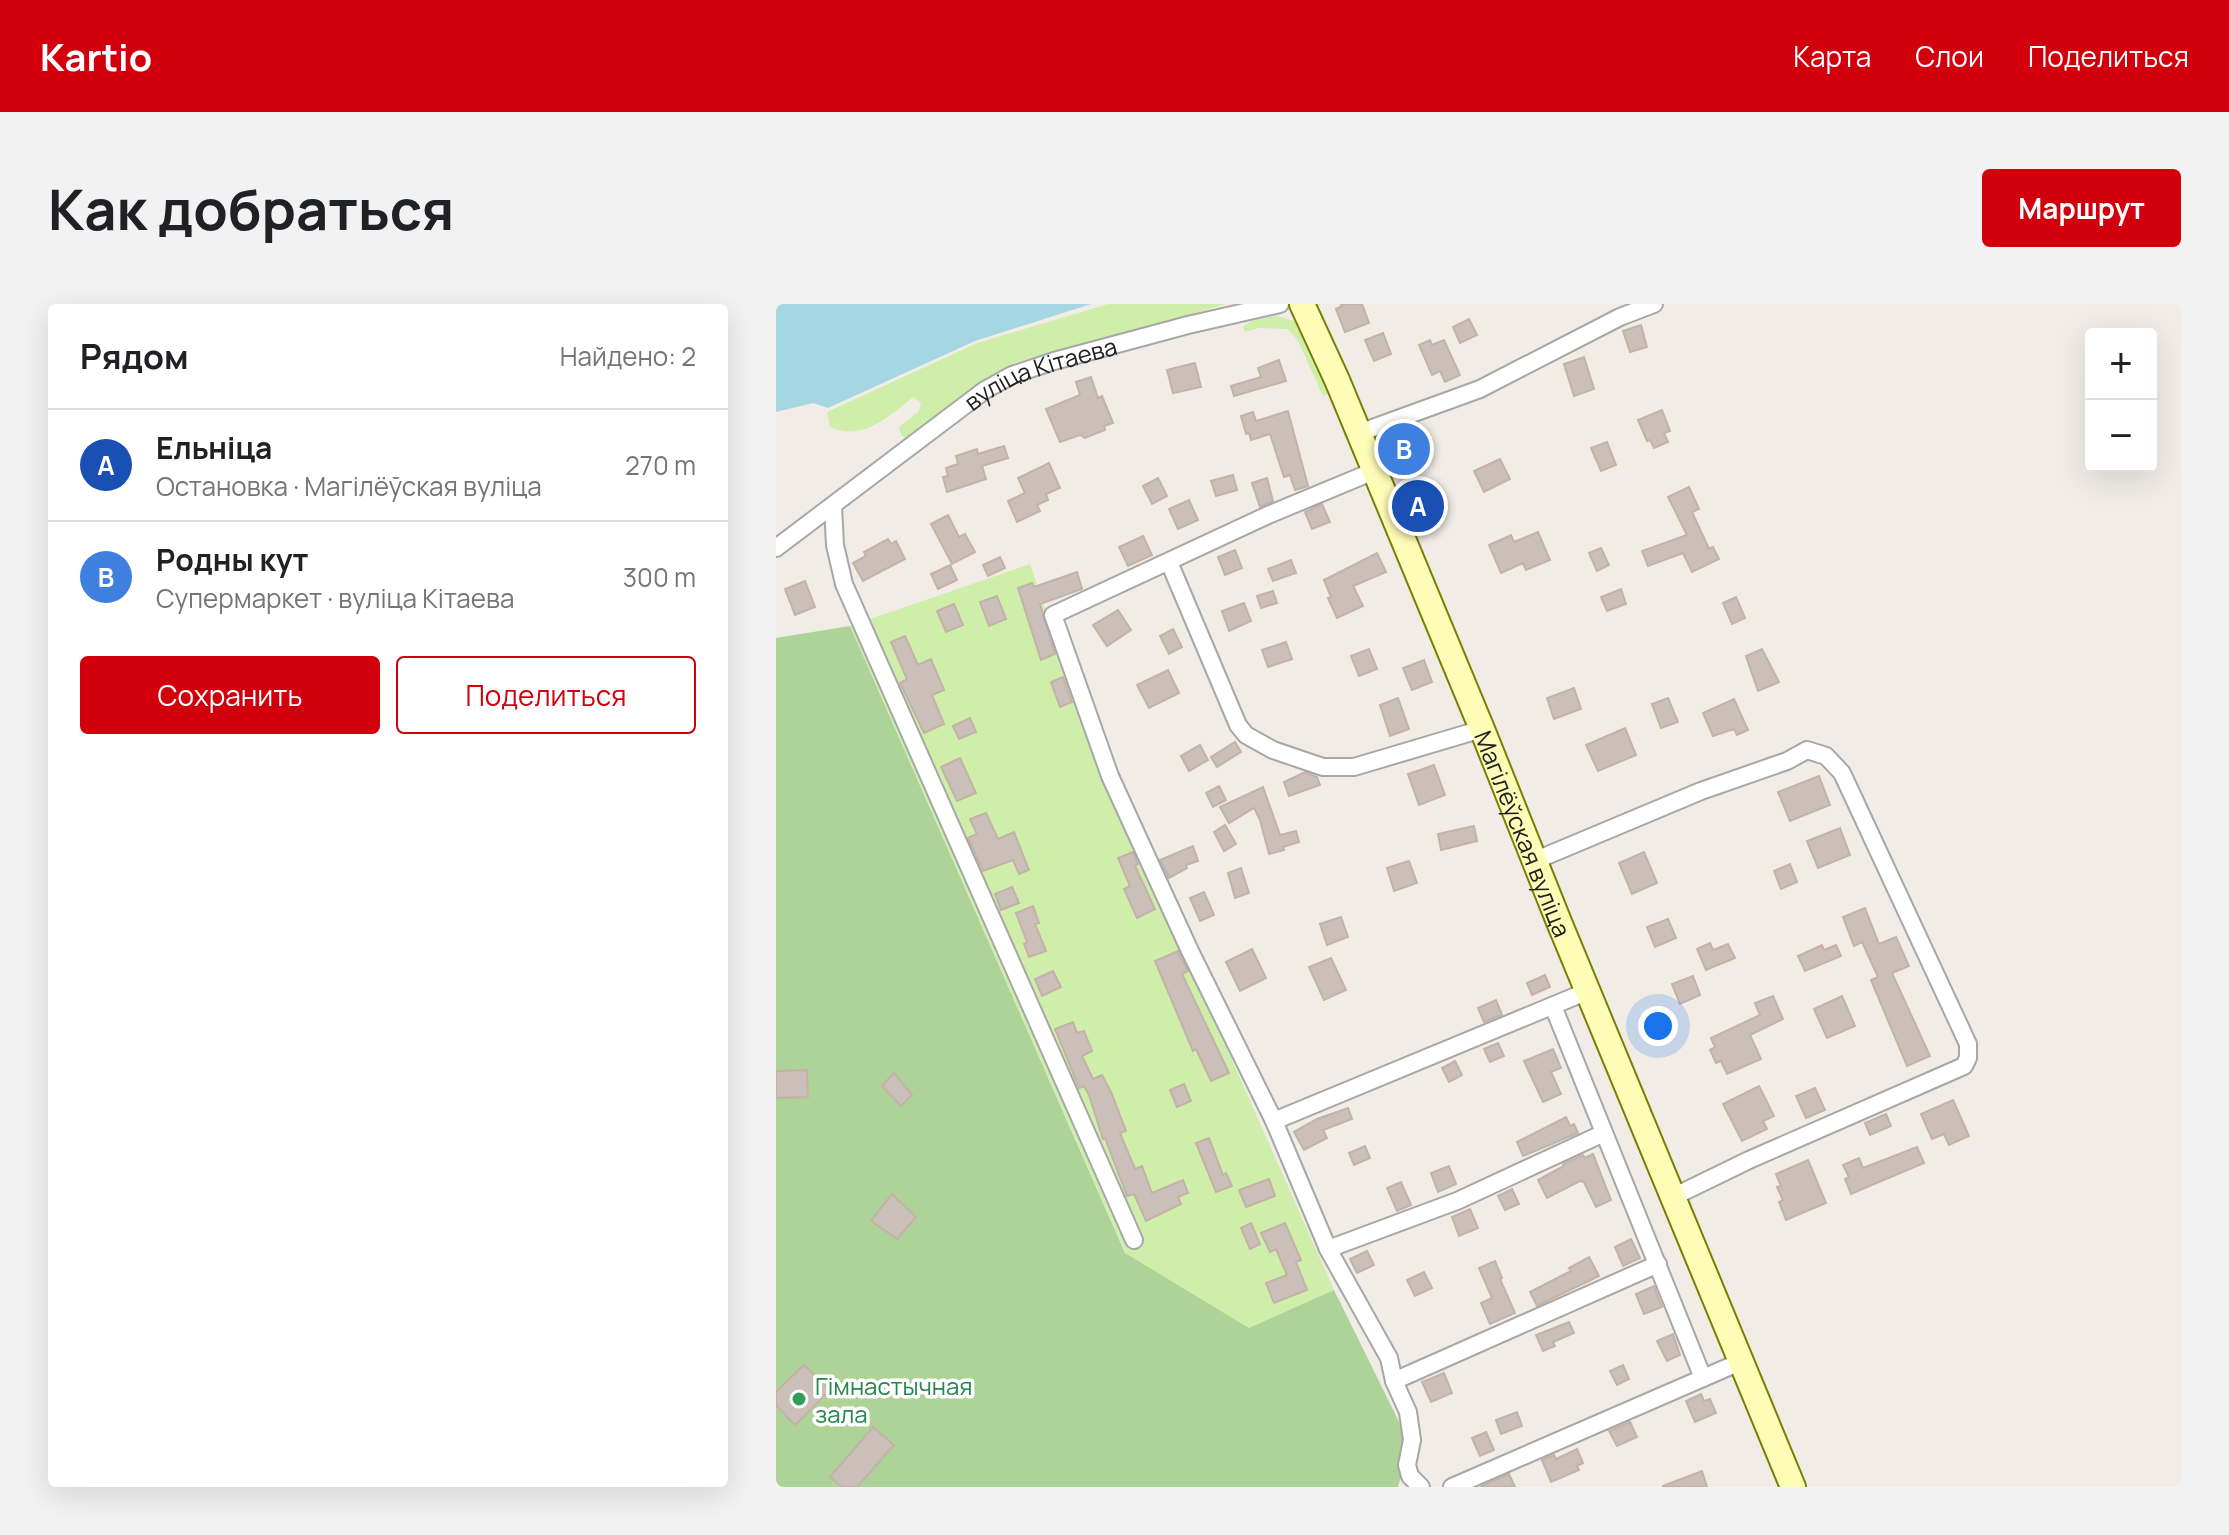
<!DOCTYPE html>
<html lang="ru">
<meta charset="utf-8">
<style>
:root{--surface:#fff;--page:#f2f2f2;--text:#202124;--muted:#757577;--line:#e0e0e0;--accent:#d1000c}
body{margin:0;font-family:Manrope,sans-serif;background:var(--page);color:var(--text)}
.controls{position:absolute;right:24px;top:24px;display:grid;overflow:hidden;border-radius:8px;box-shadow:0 8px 32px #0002}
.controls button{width:72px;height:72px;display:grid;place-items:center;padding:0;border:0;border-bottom:2px solid var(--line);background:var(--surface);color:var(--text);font:40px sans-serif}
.you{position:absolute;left:882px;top:722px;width:28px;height:28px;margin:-20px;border:6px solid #fff;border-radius:50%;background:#1a73e8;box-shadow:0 0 0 12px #1a73e833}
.badge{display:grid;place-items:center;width:52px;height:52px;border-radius:50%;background:var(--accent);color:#fff;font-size:26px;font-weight:700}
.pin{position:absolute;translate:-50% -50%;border:4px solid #fff;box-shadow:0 2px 8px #0006}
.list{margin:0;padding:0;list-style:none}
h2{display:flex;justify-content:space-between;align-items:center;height:104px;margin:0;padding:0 32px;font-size:34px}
h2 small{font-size:26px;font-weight:400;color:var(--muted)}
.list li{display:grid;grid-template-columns:52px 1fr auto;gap:24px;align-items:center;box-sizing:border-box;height:112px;padding:0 32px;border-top:2px solid var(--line)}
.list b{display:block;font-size:30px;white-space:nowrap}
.list p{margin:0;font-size:26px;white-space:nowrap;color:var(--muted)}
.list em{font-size:26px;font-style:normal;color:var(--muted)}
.actions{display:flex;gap:16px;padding:24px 32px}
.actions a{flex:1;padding:18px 0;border:2px solid var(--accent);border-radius:8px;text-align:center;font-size:28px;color:var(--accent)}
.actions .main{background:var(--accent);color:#fff}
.map{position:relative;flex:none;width:1405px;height:1183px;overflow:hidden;border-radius:8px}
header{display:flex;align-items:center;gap:48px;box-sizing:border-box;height:112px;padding:0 40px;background:var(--accent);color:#fff}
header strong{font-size:38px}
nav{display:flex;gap:44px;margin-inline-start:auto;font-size:28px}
.intro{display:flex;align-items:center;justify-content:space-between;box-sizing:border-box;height:192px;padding:0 48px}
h1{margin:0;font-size:56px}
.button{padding:20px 36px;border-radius:8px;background:var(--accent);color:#fff;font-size:28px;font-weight:700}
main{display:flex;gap:48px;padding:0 48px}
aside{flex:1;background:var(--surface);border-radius:8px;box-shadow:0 8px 32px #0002}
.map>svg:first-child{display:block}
</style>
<header>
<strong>Kartio</strong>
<nav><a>Карта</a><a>Слои</a><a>Поделиться</a></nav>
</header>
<div class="intro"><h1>Как добраться</h1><a class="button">Маршрут</a></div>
<main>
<aside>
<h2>Рядом<small>Найдено: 2</small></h2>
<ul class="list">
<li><span class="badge" style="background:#1a4fb4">A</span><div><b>Ельніца</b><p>Остановка · Магілёўская вуліца</p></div><em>270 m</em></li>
<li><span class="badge" style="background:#3f7fe0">B</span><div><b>Родны кут</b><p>Супермаркет · вуліца Кітаева</p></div><em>300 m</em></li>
</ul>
<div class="actions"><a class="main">Сохранить</a><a>Поделиться</a></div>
</aside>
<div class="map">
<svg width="1405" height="1183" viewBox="0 0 1405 1183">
<rect width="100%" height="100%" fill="#f1ede6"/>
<g fill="#cfeeaa">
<path d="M332,0H450L354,29L241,58L217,70L198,88L133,136L125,131L123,123L143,107L145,99L137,93C114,112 86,138 54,123L51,108L201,39Z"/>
<path d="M500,12L519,17L531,25L556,88L547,92L521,35L511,25L482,24L469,28L467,22L482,14Z"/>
<path d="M254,260L326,474L409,650L558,986L473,1024L350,950L74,322Z"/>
</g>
<path fill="#add398" d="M74,322L349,949L473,1024L558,986L634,1140L622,1183H0V334Z"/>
<path fill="#a4d7e2" d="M0,0H315L199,37L52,104L37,99L0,108Z"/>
<g fill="#cabfb9" stroke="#c4b2a7" stroke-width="2">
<path d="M565,0H586L593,19L569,28L560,5L566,2Z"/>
<path d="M693,15L701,31L684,39L677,23Z"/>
<path d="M865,21L871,43L854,48L847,27Z"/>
<path d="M607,29L615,50L598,57L589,36Z"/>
<path d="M654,36L656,41L668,36L684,71L669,78L664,67L656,71L643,41Z"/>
<path d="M808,53L818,85L798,92L788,60Z"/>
<path d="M503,56L510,77L458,92L455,82L485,73L482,64Z"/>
<path d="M419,59L425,83L397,89L391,66Z"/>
<path d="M315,73L322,94L326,92L337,119L328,122L329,126L309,134L304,131L284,138L270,105L304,91L300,78Z"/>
<path d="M886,106L894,127L888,129L892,138L878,144L874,136L871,137L862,116Z"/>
<path d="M512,107L532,182L519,186L514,171L508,173L494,130L475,136L473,129L470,130L465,112L477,108L480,117Z"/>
<path d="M637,121L645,144L625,152L616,129Z"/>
<path d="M831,138L840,161L825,167L815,144Z"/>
<path d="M228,142L232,154L206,162L210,175L171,188L167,173L172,172L170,164L182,160L180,152L201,145L202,150Z"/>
<path d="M724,155L734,175L708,188L698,167Z"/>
<path d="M273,159L284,184L270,190L272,196L261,201L264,207L241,218L232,197L249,189L242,174Z"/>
<path d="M457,171L461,186L440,192L435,177Z"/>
<path d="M382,174L391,192L376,200L367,182Z"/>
<path d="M491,174L497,197L484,203L476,179Z"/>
<path d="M913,183L923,205L916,208L933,245L937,243L943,255L916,268L907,249L872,262L866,247L911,231L892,193Z"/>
<path d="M413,196L422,216L402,225L393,205Z"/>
<path d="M546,200L554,218L536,225L529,208Z"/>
<path d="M172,211L183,233L189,230L199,248L176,260L155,220Z"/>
<path d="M762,228L774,256L750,266L747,259L725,269L713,241L735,231L738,238Z"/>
<path d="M367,232L376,251L352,262L343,243Z"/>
<path d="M112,235L115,240L120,237L129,255L87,277L77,259L90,252L88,248Z"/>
<path d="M825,244L833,261L821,267L813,249Z"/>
<path d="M459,246L466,264L449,271L442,253Z"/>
<path d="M601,249L610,268L577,282L587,302L561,314L552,294L555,293L548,276Z"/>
<path d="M224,253L229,264L212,272L207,261Z"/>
<path d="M515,256L520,269L497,277L492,265Z"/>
<path d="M174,261L181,276L162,285L155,270Z"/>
<path d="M301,268L306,285L264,300L279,350L265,356L242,284L256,279L258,283Z"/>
<path d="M29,277L39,303L19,311L9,285Z"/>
<path d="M845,285L850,300L831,307L825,293Z"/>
<path d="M497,287L501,299L485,304L481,292Z"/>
<path d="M221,292L230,315L213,322L204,298Z"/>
<path d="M960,293L969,314L956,320L947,299Z"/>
<path d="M468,299L475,317L453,327L446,307Z"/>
<path d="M178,300L187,321L170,328L161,307Z"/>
<path d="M342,306L355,326L331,342L317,321Z"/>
<path d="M397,325L406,343L393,350L384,332Z"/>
<path d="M129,332L142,361L155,355L168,386L156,391L168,420L148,429L124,379L131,375L115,338Z"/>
<path d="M510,338L516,355L492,363L486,346Z"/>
<path d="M593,345L601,365L583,372L575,352Z"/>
<path d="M986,345L1003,378L982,387L970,352Z"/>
<path d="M648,356L656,378L636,386L627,364Z"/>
<path d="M392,366L403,389L373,404L361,381Z"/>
<path d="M287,373L296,398L284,403L275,378Z"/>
<path d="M798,384L805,405L778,415L771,394Z"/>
<path d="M622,394L633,425L614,432L604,401Z"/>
<path d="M892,394L902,418L885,424L876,400Z"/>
<path d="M958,395L972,426L961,431L958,425L937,432L927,409Z"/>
<path d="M194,414L200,428L183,435L177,422Z"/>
<path d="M849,424L860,451L822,467L810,441Z"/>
<path d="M459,438L465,448L441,463L435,453Z"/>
<path d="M424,441L432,456L413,467L405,452Z"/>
<path d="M184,454L200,489L181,497L165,463Z"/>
<path d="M658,461L669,491L643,501L632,470Z"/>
<path d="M529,468L541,473L544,481L513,492L508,478Z"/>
<path d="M1043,472L1054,501L1014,517L1002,488Z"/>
<path d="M443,482L450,496L437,503L430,489Z"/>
<path d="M487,483L504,531L520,527L523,538L507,543L508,546L493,550L484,516L478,504L453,519L444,503Z"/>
<path d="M210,509L222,535L238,528L253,566L243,570L237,556L207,567L192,534L201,530L194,515Z"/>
<path d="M449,521L460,540L448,547L438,528Z"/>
<path d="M698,522L701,537L665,546L662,530Z"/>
<path d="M1064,524L1074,551L1042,564L1031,537Z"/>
<path d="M417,542L422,557L410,561L411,564L393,574L384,556Z"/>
<path d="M357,548L362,560L359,562L379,605L361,614L348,585L354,582L342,554Z"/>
<path d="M868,548L881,579L856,590L843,559Z"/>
<path d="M633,557L641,579L618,587L611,564Z"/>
<path d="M1014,560L1021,578L1005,585L998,567Z"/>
<path d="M465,564L473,589L459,594L452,569Z"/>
<path d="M236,583L243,599L225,606L219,590Z"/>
<path d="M428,588L438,611L424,617L414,594Z"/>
<path d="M257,602L263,619L259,620L270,647L253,653L248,640L251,638L240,609Z"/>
<path d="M1089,604L1103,640L1120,633L1133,662L1116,669L1154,752L1131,762L1095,676L1102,673L1086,638L1078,642L1067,613Z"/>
<path d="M565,613L572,633L551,641L544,620Z"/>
<path d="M892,615L900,634L879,643L871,623Z"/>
<path d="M934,639L937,646L952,640L959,654L930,666L921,645Z"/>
<path d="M1046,641L1048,646L1060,641L1065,652L1029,667L1022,652Z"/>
<path d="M476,645L490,674L464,687L450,658Z"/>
<path d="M402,647L412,667L406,670L453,769L435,777L420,745L417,747L379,657Z"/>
<path d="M555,654L570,686L548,696L533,663Z"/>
<path d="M277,667L285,683L266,692L259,675Z"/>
<path d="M769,671L774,683L756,691L751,679Z"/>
<path d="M917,672L924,691L904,700L896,680Z"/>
<path d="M997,692L1007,715L974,731L985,755L951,770L945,757L940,759L934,746L939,743L935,734L984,711L979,699Z"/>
<path d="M1066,692L1079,722L1051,734L1038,705Z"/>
<path d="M720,696L726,711L708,718L702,704Z"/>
<path d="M297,718L301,729L308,727L316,747L306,752L317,775L326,771L335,788L350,827L344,829L359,865L366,862L376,889L407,876L412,889L402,893L405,900L370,917L358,890L351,892L329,834L327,835L313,791L308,782L303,784L279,725Z"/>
<path d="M722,739L728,752L714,758L708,745Z"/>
<path d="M777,745L785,764L775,768L785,790L767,798L748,757Z"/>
<path d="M679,757L686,771L673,778L666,764Z"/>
<path d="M31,766L32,793L0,794V767Z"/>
<path d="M118,769L136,791L125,802L106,782Z"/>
<path d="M408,780L415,797L401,803L394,786Z"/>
<path d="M983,782L998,812L987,817L991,825L966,837L947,800Z"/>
<path d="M1039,784L1049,806L1030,814L1020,792Z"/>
<path d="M1177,796L1193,832L1173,841L1168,830L1156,835L1145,810Z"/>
<path d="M572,804L576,815L547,826L551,834L528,846L518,828L541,815Z"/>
<path d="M1110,810L1115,822L1094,831L1089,819Z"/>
<path d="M790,813L794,822L798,820L802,829L747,852L741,838Z"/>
<path d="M433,834L447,871L450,869L456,882L440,888L420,839Z"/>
<path d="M589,842L594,854L578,861L573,849Z"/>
<path d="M1141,843L1148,859L1075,890L1069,875L1073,873L1067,861L1083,854L1087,864Z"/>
<path d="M817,850L835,896L820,903L808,878L804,877L771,894L762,876L788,862L787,860L807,851L809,854Z"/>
<path d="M1032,856L1050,899L1010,916L1003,898L1007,896L1001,883L1005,882L1000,870Z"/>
<path d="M673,862L680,880L662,888L655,869Z"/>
<path d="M493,875L499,892L470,903L463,886Z"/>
<path d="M625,878L635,901L621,907L611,884Z"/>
<path d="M736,885L743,900L729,906L722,892Z"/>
<path d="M116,890L140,913L121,935L95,917Z"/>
<path d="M694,905L702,924L683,932L676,913Z"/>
<path d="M475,919L484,940L474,945L465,924Z"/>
<path d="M509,919L525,956L520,958L531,986L498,999L490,979L511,971L500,945L494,948L485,929Z"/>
<path d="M855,935L864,954L847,962L839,943Z"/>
<path d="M591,947L598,961L581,969L574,955Z"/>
<path d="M813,953L823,972L761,1002L754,988L795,967L793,964Z"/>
<path d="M719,957L726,974L724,975L739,1009L714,1020L705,999L716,994L703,964Z"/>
<path d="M648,968L656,984L639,992L631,976Z"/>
<path d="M878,982L886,1003L868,1010L860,990Z"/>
<path d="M793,1018L798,1029L777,1038L779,1042L767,1047L760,1031Z"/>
<path d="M897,1030L904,1051L891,1057L881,1037Z"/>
<path d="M28,1061L54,1086L19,1121L0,1101V1088Z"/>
<path d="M847,1061L853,1075L841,1081L834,1067Z"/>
<path d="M668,1069L676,1089L655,1098L646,1078Z"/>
<path d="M925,1090L928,1097L934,1095L940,1109L919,1118L910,1097Z"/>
<path d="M741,1108L746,1122L725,1130L720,1116Z"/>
<path d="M854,1118L861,1133L841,1142L833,1127Z"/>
<path d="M97,1123L118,1141L81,1183H66L54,1173Z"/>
<path d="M710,1128L718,1146L704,1152L696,1134Z"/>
<path d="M801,1145L807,1159L801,1162L803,1166L775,1178L766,1156L778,1151L780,1155Z"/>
<path d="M926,1167L931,1183H887V1182Z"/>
<path d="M733,1170L739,1183H704Z"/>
</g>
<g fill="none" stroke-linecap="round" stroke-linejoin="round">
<g stroke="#a7a7a7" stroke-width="20">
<g id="minor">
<path d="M583,129L704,85L844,13L878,0"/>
<path d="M598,167L492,211L277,311L334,472L414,647L498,817L552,945L613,1054L618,1077L882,960"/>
<path d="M57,202L59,241L68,280L358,936"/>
<path id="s1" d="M0,244L209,86L236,71L278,57L412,21L504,0"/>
<path d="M393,258L462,421L470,431L497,446L547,463H578L706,425"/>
<path d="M758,557L925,487L1011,457L1031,446L1050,452L1066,469L1192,740V754L1188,762L973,856L897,893"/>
<path d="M777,702L927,1074"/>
<path d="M498,817L812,687"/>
<path d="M552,945L681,897L828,829"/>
<path d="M618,1077L632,1108L636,1136L631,1161L634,1172L645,1183"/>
<path d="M676,1183L964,1058"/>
</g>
</g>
<g stroke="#787f00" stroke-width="28">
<g id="secondary">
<path id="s2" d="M526,0L561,76L706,425L783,618L1017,1183"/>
</g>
</g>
<use href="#minor" stroke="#fff" stroke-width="16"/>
<use href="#secondary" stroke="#fefdb8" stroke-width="24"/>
</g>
<circle fill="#2e9e5b" stroke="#fff" stroke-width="3" cx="23" cy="1095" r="8"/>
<g text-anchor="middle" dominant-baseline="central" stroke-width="7" stroke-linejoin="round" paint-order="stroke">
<g font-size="24" fill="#202020" stroke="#fff">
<text stroke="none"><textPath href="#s1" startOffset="320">вуліца Кітаева</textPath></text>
<text stroke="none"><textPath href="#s2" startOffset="574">Магілёўская вуліца</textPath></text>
</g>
<g font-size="24" fill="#27864d" stroke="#fff" text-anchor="start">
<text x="39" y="1081">Гімнастычная<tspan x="39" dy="28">зала</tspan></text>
</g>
</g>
</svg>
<div class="controls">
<button>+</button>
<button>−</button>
</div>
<div class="you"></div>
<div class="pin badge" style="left:642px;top:202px;background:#1a4fb4">A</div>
<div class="pin badge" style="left:628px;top:145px;background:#3f7fe0">B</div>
</div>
</main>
